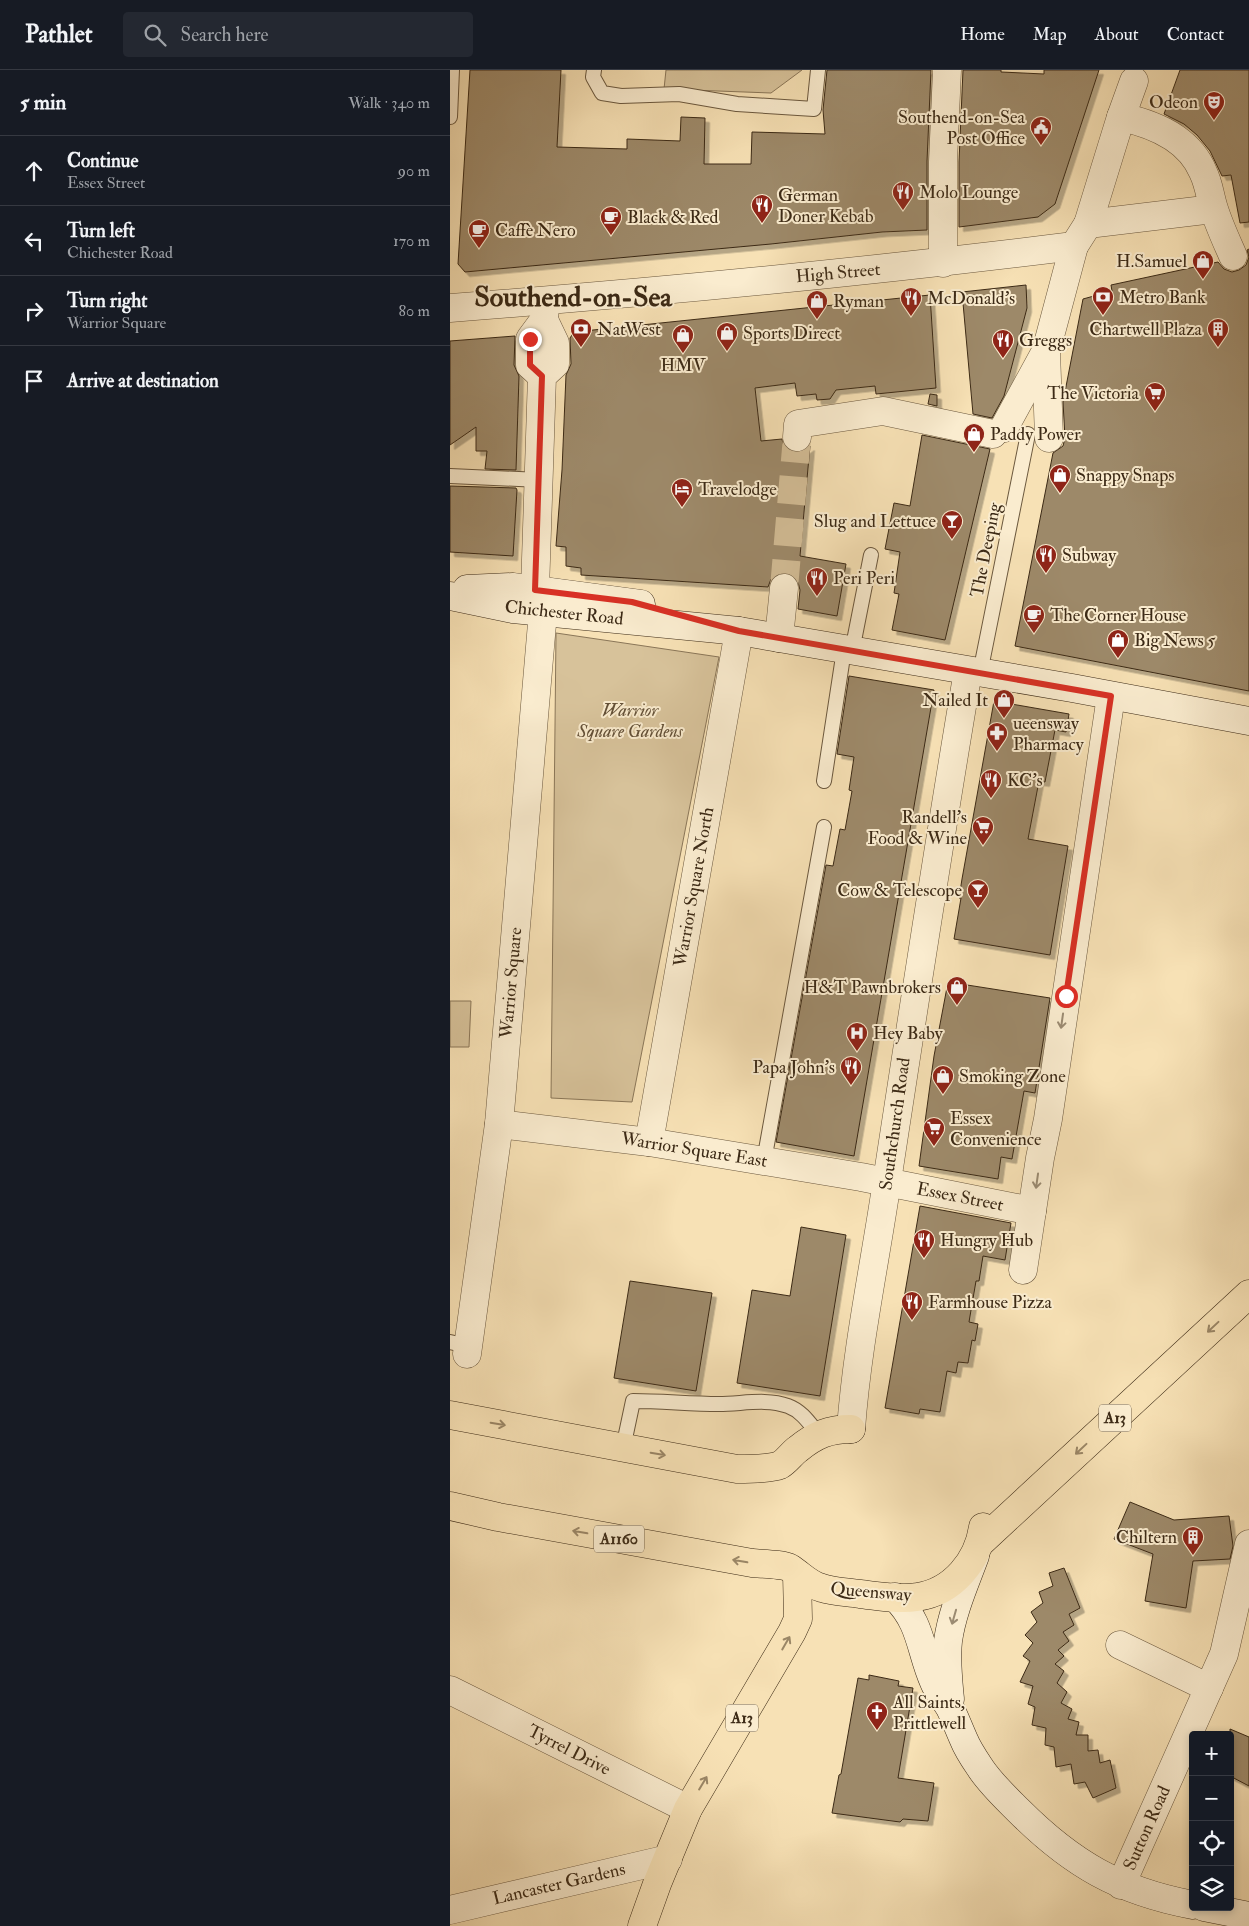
<!DOCTYPE html>
<meta charset="utf-8">
<style>
:root{--surface:#171b24;--page:#242831;--text:#f1f3f6;--muted:#9ea1a6;--line:#363941}
body{margin:0;font-family:"IM FELL Double Pica",serif;background:var(--page);color:var(--text)}
.controls{position:absolute;right:15px;bottom:15px;display:grid;overflow:hidden;border-radius:5px;box-shadow:0 2px 8px #0003}
.controls button{width:45px;height:45px;display:grid;place-items:center;padding:0;border:0;border-bottom:1px solid var(--line);background:var(--surface);color:var(--text);font:25px sans-serif}
.stop{position:absolute;width:15px;height:15px;margin:-11px;border:4px solid #d93025;border-radius:50%;background:#fff}
.stop.end{background:#d93025;border-color:#fff;box-shadow:0 1px 5px #0008}
.list{margin:0;padding:0;list-style:none}
h2{display:flex;justify-content:space-between;align-items:center;height:65px;margin:0;padding:0 20px;font-size:21px}
h2 small{font-size:16px;font-weight:400;color:var(--muted)}
.list li{display:grid;grid-template-columns:32px 1fr auto;gap:15px;align-items:center;box-sizing:border-box;height:70px;padding:0 20px;border-top:1px solid var(--line)}
.list b{display:block;font-size:19px;white-space:nowrap}
.list p{margin:0;font-size:16px;white-space:nowrap;color:var(--muted)}
.list em{font-size:16px;font-style:normal;color:var(--muted)}
.icon{flex:none;width:28px;height:28px;fill:none;stroke:currentColor;stroke-width:2;stroke-linecap:round;stroke-linejoin:round}
.map{position:relative;flex:none;width:799px;height:1856px;overflow:hidden}
header{display:flex;align-items:center;gap:30px;box-sizing:border-box;height:70px;padding:0 25px;background:var(--surface);border-bottom:1px solid var(--line)}
header strong{font-size:24px}
nav{display:flex;gap:28px;margin-inline-start:auto;font-size:18px}
.search{width:350px;height:45px;background:var(--page);display:flex;align-items:center;gap:12px;box-sizing:border-box;padding:0 18px;border-radius:5px;color:var(--muted);font-size:19px}
main{display:flex}
aside{flex:1;background:var(--surface)}
.map>svg:first-child{display:block}
</style>
<header>
<strong>Pathlet</strong>
<div class="search"><svg class="icon" aria-label="search" viewBox="0 0 24 24"><circle cx="10" cy="10" r="6"/><path d="M15 15l6 6"/></svg>Search here</div>
<nav><a>Home</a><a>Map</a><a>About</a><a>Contact</a></nav>
</header>
<main>
<aside>
<h2>5 min<small>Walk · 340 m</small></h2>
<ul class="list">
<li><svg class="icon" aria-label="ahead" viewBox="0 0 24 24"><path d="M12 20V5M6 11l6-6 6 6"/></svg><div><b>Continue</b><p>Essex Street</p></div><em>90 m</em></li>
<li><svg class="icon" aria-label="left" viewBox="0 0 24 24"><path d="M17 20v-9H6M10 6l-5 5 5 5"/></svg><div><b>Turn left</b><p>Chichester Road</p></div><em>170 m</em></li>
<li><svg class="icon" aria-label="right" viewBox="0 0 24 24"><path d="M7 20v-9h11M14 6l5 5-5 5"/></svg><div><b>Turn right</b><p>Warrior Square</p></div><em>80 m</em></li>
<li><svg class="icon" aria-label="arrive" viewBox="0 0 24 24"><path d="M6 21V4h12l-3 4 3 4H6"/></svg><div><b>Arrive at destination</b></div></li>
</ul>
</aside>
<div class="map">
<svg width="799" height="1856" viewBox="0 0 799 1856">
<defs>
<filter id="shadow"><feDropShadow dx="4.5" dy="4.5" stdDeviation="0" flood-color="#0004"/></filter>
</defs>
<rect width="100%" height="100%" fill="#f7e1b5"/>
<filter id="stains"><feTurbulence type="fractalNoise" baseFrequency=".004" numOctaves="4"/><feColorMatrix values="0 0 0 0 .2 0 0 0 0 .09 0 0 0 0 .02 0 0 0 .5 -.17"/></filter>
<radialGradient id="worn" r=".72"><stop offset=".6" stop-color="#630" stop-opacity="0"/><stop offset="1" stop-color="#630" stop-opacity=".3"/></radialGradient>
<g fill="#d7c29a" stroke="#8a7658">
<path d="M216,0H352L321,23L214,19Z"/>
<path d="M106,563L269,587L182,1032L101,1028Z"/>
<path d="M0,931H21L19,977H0Z"/>
</g>
<g fill="#9d8969" stroke="#3c2a16" filter="url(#shadow)">
<path d="M20,0H111L107,77L177,79V69L230,71L231,47L255,48L254,94H301L302,62L375,64L373,40L377,0H481L477,91V160L432,162L321,174L15,202L8,194Z"/>
<path d="M513,0H551V2L594,4V0H649L605,134L588,147L509,157V92Z"/>
<path d="M730,0H799V152L790,153L781,105L772,106L760,81L747,65L734,54L714,44Z"/>
<path d="M799,179V621L565,576L603,383L613,376L615,368L613,332L633,229L662,221L661,215L768,192L774,199L782,202L789,200L796,195L799,187L797,180Z"/>
<path d="M576,215L577,238L554,326L542,348L523,344L512,222Z"/>
<path d="M480,225L486,318L426,324L425,316L386,320L380,329L367,330L366,324L347,326L345,313L305,318L311,371L332,369L333,374L338,380L345,382L353,381L360,376L350,486L396,494L387,546L348,539L350,520L348,512L343,506L336,503L327,504L321,509L318,517L131,505V498L116,496V477L106,476L112,400L116,305L121,294L120,268L124,262Z"/>
<path d="M65,266L64,295L69,306L66,400L35,399L37,381H26V357L0,375V271Z"/>
<path d="M480,324L487,325V336L478,334Z"/>
<path d="M472,365L540,379L495,570L442,560L449,524L444,523L450,482L435,479L444,433L460,436Z"/>
<path d="M0,416L66,418L67,420L63,486L0,482Z"/>
<path d="M399,606L484,620L404,1086L326,1072L376,795L383,796L390,759L395,760L402,721L399,720L404,687L387,684Z"/>
<path d="M544,631L619,644L616,662L605,660L595,712L589,711L578,769L618,776L600,885L504,869L511,828H509L512,809Z"/>
<path d="M498,912L600,928L585,1023L574,1021L562,1089L551,1087L548,1109L469,1096L484,986Z"/>
<path d="M470,1136L561,1153L555,1190L533,1186L529,1211H526L519,1252L528,1254L525,1271L522,1270L518,1293L508,1292L506,1303L497,1301L490,1342L470,1339L469,1344L435,1338Z"/>
<path d="M351,1157L396,1165L370,1326L287,1313L302,1220L340,1226Z"/>
<path d="M180,1211L262,1223L246,1321L164,1308Z"/>
<path d="M680,1432L724,1450L779,1446L783,1476L780,1489L743,1491L736,1538L695,1531L703,1484L664,1469Z"/>
<path d="M614,1498L630,1538L619,1544L624,1555L613,1562L619,1571L608,1580L614,1586L605,1594L614,1601L607,1613L617,1622L611,1633L622,1639L618,1649L629,1652L626,1665H638V1681L648,1680L650,1693L660,1690L666,1718L643,1728L635,1712L624,1714L621,1694L606,1697L604,1677L595,1675L596,1658L582,1655L585,1637L578,1634L583,1616L570,1612L580,1591L573,1586L583,1573L575,1565L587,1552L581,1542L593,1533L589,1522L603,1516L599,1503Z"/>
<path d="M419,1605L449,1611L448,1616L463,1618L448,1708L484,1713L478,1751L453,1749L450,1752L382,1743L389,1705L391,1704L408,1608L419,1610Z"/>
<path d="M780,1659L799,1667V1716L780,1706Z"/>
</g>
<g fill="none" stroke-linecap="round" stroke-linejoin="round">
<path stroke="#d2bc95" stroke-width="28" stroke-dasharray="28 14" stroke-linecap="butt" d="M334,518L347,367"/>
<g stroke="#6b583e" stroke-width="16">
<g id="lane">
<path d="M144,0L143,7L152,23L171,26L229,24L287,34L364,39L368,0"/>
<path d="M0,47L2,0"/>
<path d="M0,406L90,410"/>
<path d="M402,581L421,485"/>
<path d="M530,603L578,364"/>
<path d="M374,711L394,580"/>
<path d="M314,1091L374,757"/>
<path d="M0,1272L18,1276"/>
<path d="M173,1378L183,1331C212,1331 240,1334 269,1334C292,1334 316,1328 338,1336C352,1341 360,1354 369,1365"/>
</g>
</g>
<g stroke="#6b583e" stroke-width="29">
<g id="street">
<path d="M671,47C704,54 739,68 753,102C759,114 760,127 764,139C769,155 776,170 783,186"/>
<path d="M638,154L671,47L684,11"/>
<path d="M493,193V92L497,0"/>
<path d="M0,238C208,222 416,202 624,176L638,154L763,139"/>
<path d="M92,306L80,295V269L94,250L95,235"/>
<path d="M554,358L596,281"/>
<path d="M347,367L348,354L433,341L543,364"/>
<path d="M599,368L596,281L624,176"/>
<path d="M85,520L92,306L105,294V273L94,250"/>
<path d="M329,568L334,518"/>
<path d="M49,1054L199,1072L411,1107L582,1141"/>
<path d="M199,1072L289,561"/>
<path d="M573,1200L590,1088L598,1049L661,626"/>
<path d="M17,1284L49,1054L93,542"/>
<path d="M401,1359C407,1276 425,1193 437,1111C463,941 489,771 518,601"/>
<path d="M670,1575L759,1618"/>
<path d="M0,1620L238,1739"/>
<path d="M671,1815L774,1584L799,1474"/>
<path d="M0,1840L218,1789"/>
</g>
</g>
<g stroke="#3c2a16" stroke-width="29">
<g id="secondary">
<path d="M17,519L63,517L191,534"/>
<path d="M0,526L63,539L289,561L622,618L799,651"/>
<path d="M445,1527C472,1553 470,1581 484,1612C488,1622 495,1629 500,1638C505,1648 509,1659 514,1670C518,1680 525,1690 531,1699C542,1715 556,1728 569,1741C622,1794 669,1821 743,1835"/>
<path d="M500,1629C498,1610 496,1590 498,1571C502,1542 515,1513 525,1486"/>
<path d="M754,1837L799,1846"/>
</g>
</g>
<g stroke="#3c2a16" stroke-width="29">
<g id="primary">
<path d="M0,1345L287,1399C298,1399 320,1399 330,1395C337,1391 342,1383 348,1379C365,1365 379,1359 401,1359"/>
<path d="M0,1436L48,1447L302,1493C312,1494 333,1494 340,1498C351,1505 359,1515 372,1518C384,1522 398,1522 410,1524C428,1526 449,1530 467,1527C503,1522 528,1491 533,1457"/>
<path d="M531,1472L799,1224"/>
<path d="M192,1856L207,1814L238,1739L342,1562L348,1549L347,1504"/>
</g>
</g>
<use href="#lane" stroke="#faeccf" stroke-width="14"/>
<use href="#street" stroke="#faeccf" stroke-width="28"/>
<use href="#secondary" stroke="#faeccf" stroke-width="28"/>
<use href="#primary" stroke="#f7e1b5" stroke-width="28"/>
</g>
<defs><path id="oneway-shaft" d="M-6 0H5M1.5-3L5.5 0L1.5 3" fill="none" stroke-width="1.6" stroke-linecap="round" stroke-linejoin="round" transform="scale(1.25)"/></defs>
<g stroke="#9b8b72">
<use href="#oneway-shaft" transform="translate(612 951) rotate(98)"/>
<use href="#oneway-shaft" transform="translate(587 1111) rotate(98)"/>
<use href="#oneway-shaft" transform="translate(504 1547) rotate(106)"/>
</g>
<g stroke="#9a8666">
<use href="#oneway-shaft" transform="translate(763 1257) rotate(137)"/>
<use href="#oneway-shaft" transform="translate(48 1354) rotate(10)"/>
<use href="#oneway-shaft" transform="translate(631 1379) rotate(137)"/>
<use href="#oneway-shaft" transform="translate(208 1384) rotate(10)"/>
<use href="#oneway-shaft" transform="translate(130 1462) rotate(-170)"/>
<use href="#oneway-shaft" transform="translate(290 1491) rotate(-170)"/>
<use href="#oneway-shaft" transform="translate(336 1573) rotate(-60)"/>
<use href="#oneway-shaft" transform="translate(253 1713) rotate(-59)"/>
</g>
<g fill="none" stroke-linecap="round" stroke-linejoin="round">
<path stroke="#d93025" stroke-width="6" d="M80,269V295L92,306L85,520L182,532L289,561L661,626L616,926"/>
</g>
<defs>
<g id="theatre-pin" transform="scale(1.125)"><path d="M0 17L-7.5 6A9.5 9.5 0 1 1 7.5 6Z" fill="#8f2418" stroke="#faeccf"/><path d="M-5-5.5Q0-4 5-5.5V0Q5 5 0 6Q-5 5-5 0ZM-3.3-2.5H-1v1.5H-3.3ZM1-2.5H3.3v1.5H1ZM-2.8 1Q0 5.5 2.8 1Z" fill="#fff"/></g>
<g id="civic-pin" transform="scale(1.125)"><path d="M0 17L-7.5 6A9.5 9.5 0 1 1 7.5 6Z" fill="#8f2418" stroke="#faeccf"/><path d="M-.6-6.5H3V-4.5H.6V-3L4-1V1h2V6H-6V1h2V-1L-.6-3ZM-1.2 2.5V6h2.4V2.5Z" fill="#fff"/></g>
<g id="restaurant-pin" transform="scale(1.125)"><path d="M0 17L-7.5 6A9.5 9.5 0 1 1 7.5 6Z" fill="#8f2418" stroke="#faeccf"/><path d="M-5-6h1v4h1v-4h1v4h1v-4h1v5L-1.5 .5V6h-2V.5L-5-1ZM5-6V6H3V1.5H1.5Q1.5-4 5-6Z" fill="#fff"/></g>
<g id="cafe-pin" transform="scale(1.125)"><path d="M0 17L-7.5 6A9.5 9.5 0 1 1 7.5 6Z" fill="#8f2418" stroke="#faeccf"/><path d="M-5.5-4.5H6V0H3Q3 3.5 0 3.5H-2.5Q-5.5 3.5-5.5 0ZM3-3.2v2h1.7v-2ZM-6 4.5H4V6H-6Z" fill="#fff"/></g>
<g id="shop-pin" transform="scale(1.125)"><path d="M0 17L-7.5 6A9.5 9.5 0 1 1 7.5 6Z" fill="#8f2418" stroke="#faeccf"/><path d="M-5-2.5h2.3a2.7 3.5 0 0 1 5.4 0H5L5.5 6h-11ZM-1.5-2.5h3a1.5 2.3 0 0 0-3 0Z" fill="#fff"/></g>
<g id="bank-pin" transform="scale(1.125)"><path d="M0 17L-7.5 6A9.5 9.5 0 1 1 7.5 6Z" fill="#8f2418" stroke="#faeccf"/><path d="M-6-4H6V4H-6ZM0-2.3a2.3 2.3 0 1 0 0 4.6a2.3 2.3 0 1 0 0-4.6Z" fill="#fff"/></g>
<g id="building-pin" transform="scale(1.125)"><path d="M0 17L-7.5 6A9.5 9.5 0 1 1 7.5 6Z" fill="#8f2418" stroke="#faeccf"/><path d="M-4-6H4V6H1V3H-1V6H-4ZM-2.5-4.3h1.7v1.8h-1.7ZM.8-4.3h1.7v1.8H.8ZM-2.5-1h1.7V.8h-1.7ZM.8-1h1.7V.8H.8Z" fill="#fff"/></g>
<g id="supermarket-pin" transform="scale(1.125)"><path d="M0 17L-7.5 6A9.5 9.5 0 1 1 7.5 6Z" fill="#8f2418" stroke="#faeccf"/><path d="M-6-5.5h2.5l.6 2H6L4.5 2H-2.5L-4.4-4H-6ZM-1.5 3.2a1.3 1.3 0 1 0 .1 0ZM3 3.2a1.3 1.3 0 1 0 .1 0Z" fill="#fff"/></g>
<g id="hotel-pin" transform="scale(1.125)"><path d="M0 17L-7.5 6A9.5 9.5 0 1 1 7.5 6Z" fill="#8f2418" stroke="#faeccf"/><path d="M-6-4.5h1.5V1H6V5H4.5V3h-9V5H-6ZM-4 0a1.8 1.8 0 1 1 3.6 0ZM.5 0V-2.5h3Q6-2.5 6 0Z" fill="#fff"/></g>
<g id="bar-pin" transform="scale(1.125)"><path d="M0 17L-7.5 6A9.5 9.5 0 1 1 7.5 6Z" fill="#8f2418" stroke="#faeccf"/><path d="M-6-5H6L.8 .8V4.5H3.5V6h-7V4.5H-.8V.8Z" fill="#fff"/></g>
<g id="pharmacy-pin" transform="scale(1.125)"><path d="M0 17L-7.5 6A9.5 9.5 0 1 1 7.5 6Z" fill="#8f2418" stroke="#faeccf"/><path d="M-2-6h4v4h4v4h-4v4h-4v-4h-4v-4h4Z" fill="#fff"/></g>
<g id="hospital-pin" transform="scale(1.125)"><path d="M0 17L-7.5 6A9.5 9.5 0 1 1 7.5 6Z" fill="#8f2418" stroke="#faeccf"/><path d="M-5-5h3v3.5h4V-5h3V5h-3V1.5h-4V5h-3Z" fill="#fff"/></g>
<g id="church-pin" transform="scale(1.125)"><path d="M0 17L-7.5 6A9.5 9.5 0 1 1 7.5 6Z" fill="#8f2418" stroke="#faeccf"/><path d="M-1.2-6h2.4v3.5h3.3v2.4h-3.3V6h-2.4V-.1h-3.3v-2.4h3.3Z" fill="#fff"/></g>
</defs>
<g fill-rule="evenodd">
<use href="#theatre-pin" x="764" y="32"/>
<use href="#civic-pin" x="591" y="57"/>
<use href="#restaurant-pin" x="453" y="122"/>
<use href="#restaurant-pin" x="312" y="135"/>
<use href="#cafe-pin" x="161" y="147"/>
<use href="#cafe-pin" x="29" y="160"/>
<use href="#shop-pin" x="753" y="191"/>
<use href="#bank-pin" x="653" y="227"/>
<use href="#restaurant-pin" x="461" y="228"/>
<use href="#shop-pin" x="367" y="231"/>
<use href="#bank-pin" x="131" y="259"/>
<use href="#building-pin" x="768" y="259"/>
<use href="#shop-pin" x="277" y="263"/>
<use href="#shop-pin" x="233" y="265"/>
<use href="#restaurant-pin" x="553" y="270"/>
<use href="#supermarket-pin" x="705" y="323"/>
<use href="#shop-pin" x="524" y="364"/>
<use href="#shop-pin" x="610" y="405"/>
<use href="#hotel-pin" x="232" y="419"/>
<use href="#bar-pin" x="502" y="451"/>
<use href="#restaurant-pin" x="596" y="485"/>
<use href="#restaurant-pin" x="367" y="508"/>
<use href="#cafe-pin" x="584" y="545"/>
<use href="#shop-pin" x="668" y="570"/>
<use href="#shop-pin" x="554" y="630"/>
<use href="#pharmacy-pin" x="547" y="663"/>
<use href="#restaurant-pin" x="541" y="710"/>
<use href="#supermarket-pin" x="533" y="757"/>
<use href="#bar-pin" x="528" y="820"/>
<use href="#shop-pin" x="507" y="917"/>
<use href="#hospital-pin" x="407" y="963"/>
<use href="#restaurant-pin" x="401" y="997"/>
<use href="#shop-pin" x="493" y="1006"/>
<use href="#supermarket-pin" x="484" y="1058"/>
<use href="#restaurant-pin" x="474" y="1170"/>
<use href="#restaurant-pin" x="462" y="1232"/>
<use href="#building-pin" x="743" y="1467"/>
<use href="#church-pin" x="427" y="1642"/>
</g>
<g text-anchor="middle" dominant-baseline="central" stroke-width="4" stroke-linejoin="round" paint-order="stroke">
<g fill="#faeccf" stroke="#75644e" stroke-width="1">
<rect x="649" y="1334.5" width="32" height="27" rx="4"/>
<rect x="144" y="1455.5" width="50" height="27" rx="4"/>
<rect x="276" y="1634.5" width="32" height="27" rx="4"/>
</g>
<g font-size="16" font-weight="bold" fill="#3c2a16">
<text x="665" y="1348">A13</text>
<text x="169" y="1469">A1160</text>
<text x="292" y="1648">A13</text>
</g>
<g font-size="18" fill="#3c2a16" stroke="#faeccf" text-anchor="start">
<text x="748" y="32" text-anchor="end">Odeon</text>
<text x="575" y="47" text-anchor="end">Southend-on-Sea<tspan x="575" dy="21">Post Office</tspan></text>
<text x="469" y="122">Molo Lounge</text>
<text x="328" y="125">German<tspan x="328" dy="21">Doner Kebab</tspan></text>
<text x="177" y="147">Black &amp; Red</text>
<text x="45" y="160">Caffè Nero</text>
<text x="737" y="191" text-anchor="end">H.Samuel</text>
<text x="669" y="227">Metro Bank</text>
<text x="477" y="228">McDonald's</text>
<text x="383" y="231">Ryman</text>
<text x="147" y="259">NatWest</text>
<text x="752" y="259" text-anchor="end">Chartwell Plaza</text>
<text x="293" y="263">Sports Direct</text>
<text x="569" y="270">Greggs</text>
<text x="233" y="295" text-anchor="middle">HMV</text>
<text x="689" y="323" text-anchor="end">The Victoria</text>
<text x="540" y="364">Paddy Power</text>
<text x="626" y="405">Snappy Snaps</text>
<text x="248" y="419">Travelodge</text>
<text x="486" y="451" text-anchor="end">Slug and Lettuce</text>
<text x="612" y="485">Subway</text>
<text x="383" y="508">Peri Peri</text>
<text x="600" y="545">The Corner House</text>
<text x="684" y="570">Big News 5</text>
<text x="538" y="630" text-anchor="end">Nailed It</text>
<text x="563" y="653">ueensway<tspan x="563" dy="21">Pharmacy</tspan></text>
<text x="557" y="710">KC's</text>
<text x="517" y="747" text-anchor="end">Randell's<tspan x="517" dy="21">Food &amp; Wine</tspan></text>
<text x="512" y="820" text-anchor="end">Cow &amp; Telescope</text>
<text x="491" y="917" text-anchor="end">H&amp;T Pawnbrokers</text>
<text x="423" y="963">Hey Baby</text>
<text x="385" y="997" text-anchor="end">Papa John's</text>
<text x="509" y="1006">Smoking Zone</text>
<text x="500" y="1048">Essex<tspan x="500" dy="21">Convenience</tspan></text>
<text x="490" y="1170">Hungry Hub</text>
<text x="478" y="1232">Farmhouse Pizza</text>
<text x="727" y="1467" text-anchor="end">Chiltern</text>
<text x="443" y="1632">All Saints,<tspan x="443" dy="21">Prittlewell</tspan></text>
</g>
<g font-size="18" fill="#3c2a16" stroke="#faeccf">
<text transform="translate(388 203) rotate(-5)">High Street</text>
<text transform="translate(536 480) rotate(-79)">The Deeping</text>
<text transform="translate(114 543) rotate(6)">Chichester Road</text>
<text transform="translate(244 817) rotate(-80)">Warrior Square North</text>
<text transform="translate(61 913) rotate(-85)">Warrior Square</text>
<text transform="translate(445 1054) rotate(-82)">Southchurch Road</text>
<text transform="translate(244 1080) rotate(9)">Warrior Square East</text>
<text transform="translate(510 1127) rotate(11)">Essex Street</text>
<text transform="translate(421 1522) rotate(5)">Queensway</text>
<text transform="translate(119 1680) rotate(27)">Tyrrel Drive</text>
<text transform="translate(697 1758) rotate(-66)">Sutton Road</text>
<text transform="translate(109 1814) rotate(-13)">Lancaster Gardens</text>
</g>
<g font-size="18" font-style="italic" fill="#635037" stroke="#faeccf">
<text x="180" y="640">Warrior<tspan x="180" dy="21">Square Gardens</tspan></text>
</g>
<g font-size="28" font-weight="bold" fill="#3c2a16" stroke="#faeccf">
<text x="123" y="227">Southend-on-Sea</text>
</g>
</g>
<rect width="100%" height="100%" filter="url(#stains)"/>
<rect width="100%" height="100%" fill="url(#worn)"/>
</svg>
<div class="controls">
<button>+</button>
<button>−</button>
<button><svg class="icon" aria-label="locate" viewBox="0 0 24 24"><circle cx="12" cy="12" r="6"/><path d="M12 2v4M12 18v4M2 12h4M18 12h4"/></svg></button>
<button><svg class="icon" aria-label="layers" viewBox="0 0 24 24"><path d="M12 4l9 5-9 5-9-5zM3 14l9 5 9-5"/></svg></button>
</div>
<div class="stop" style="left:616px;top:926px"></div>
<div class="stop end" style="left:80px;top:269px"></div>
</div>
</main>
